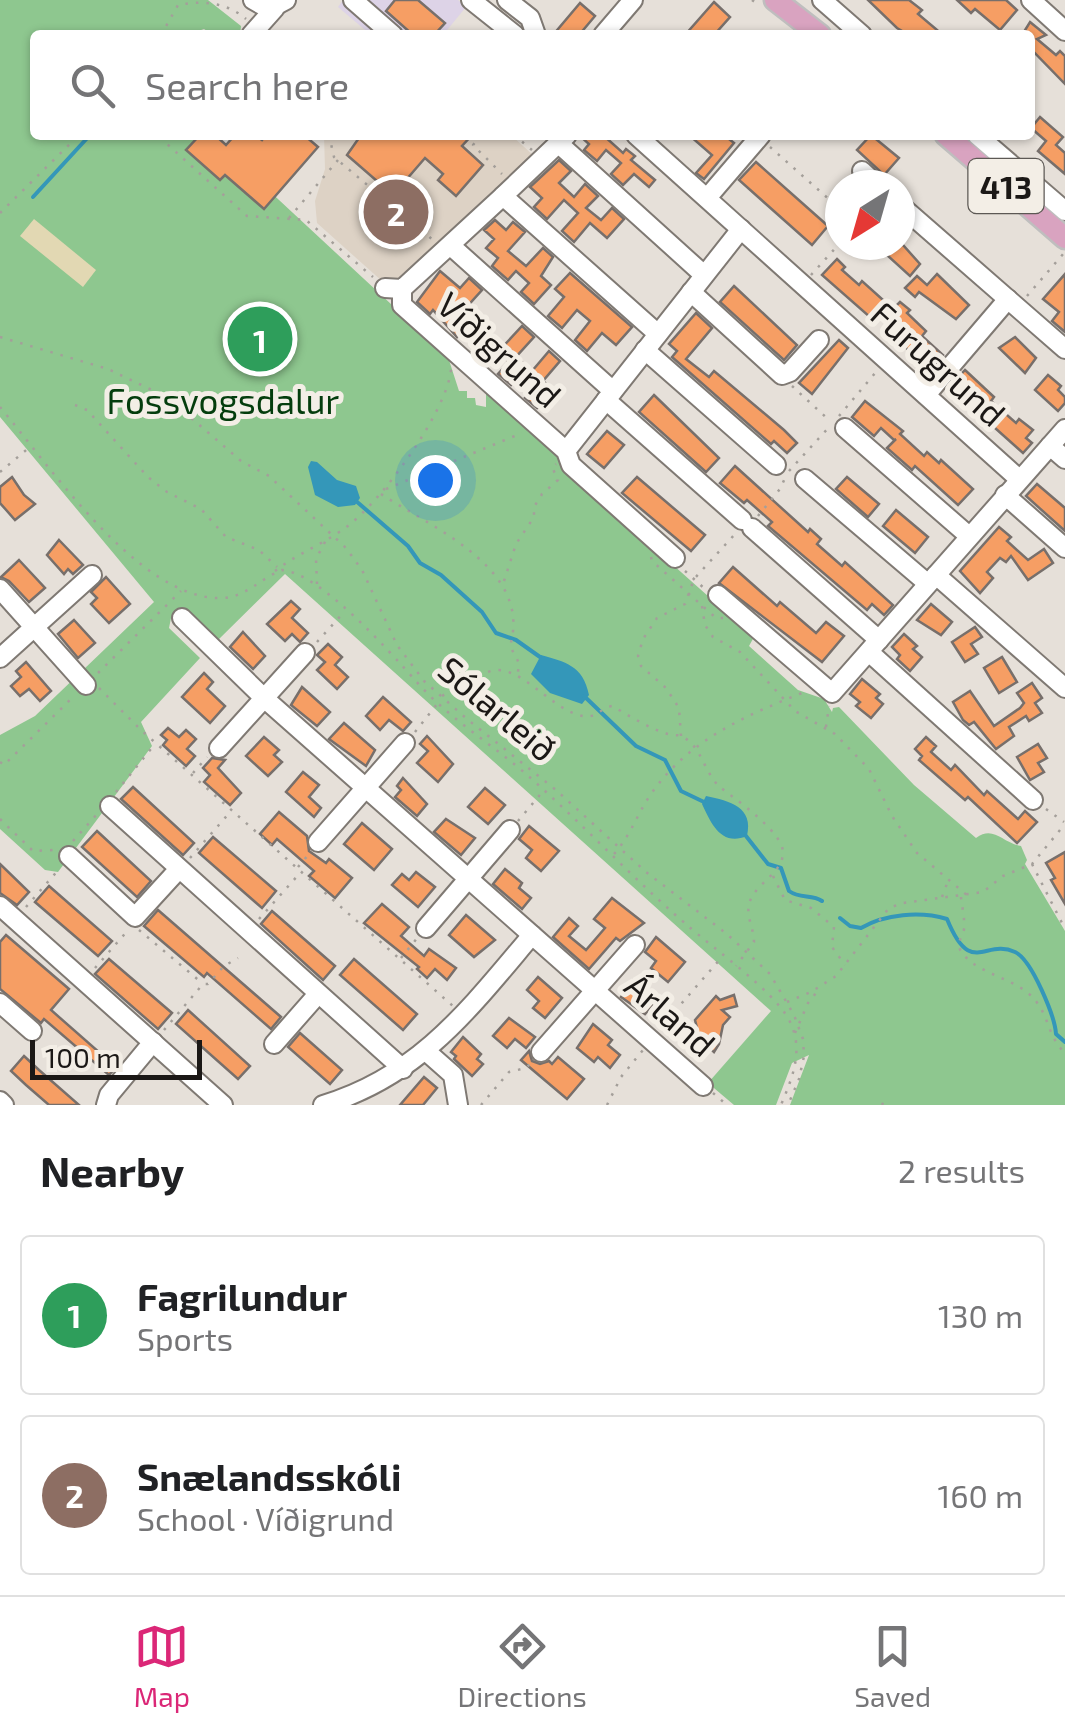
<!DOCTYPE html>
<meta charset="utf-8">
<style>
:root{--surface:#fff;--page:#f6f6f6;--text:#202124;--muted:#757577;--line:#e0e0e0;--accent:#db2777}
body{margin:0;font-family:"Exo 2",sans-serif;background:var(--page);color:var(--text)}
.compass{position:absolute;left:825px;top:170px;width:90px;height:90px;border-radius:50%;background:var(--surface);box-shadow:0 2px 8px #0004;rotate:217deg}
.scale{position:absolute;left:30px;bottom:25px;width:172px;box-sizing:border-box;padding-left:10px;border:5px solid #1b1816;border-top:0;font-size:28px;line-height:35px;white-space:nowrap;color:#1b1816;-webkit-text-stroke:8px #f3eee6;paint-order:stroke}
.you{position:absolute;left:435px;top:480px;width:35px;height:35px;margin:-25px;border:8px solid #fff;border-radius:50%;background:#1a73e8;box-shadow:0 0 0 15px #1a73e833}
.badge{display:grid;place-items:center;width:65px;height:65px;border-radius:50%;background:var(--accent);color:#fff;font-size:32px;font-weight:700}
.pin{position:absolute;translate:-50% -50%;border:5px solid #fff;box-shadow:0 2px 10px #0006}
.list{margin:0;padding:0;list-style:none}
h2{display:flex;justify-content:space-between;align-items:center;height:130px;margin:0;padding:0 40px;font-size:42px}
h2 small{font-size:32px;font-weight:400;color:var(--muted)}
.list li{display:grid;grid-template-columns:65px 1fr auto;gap:30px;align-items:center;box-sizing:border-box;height:160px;margin:0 20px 20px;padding:0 20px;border:2px solid var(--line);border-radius:10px}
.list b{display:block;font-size:38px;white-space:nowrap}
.list p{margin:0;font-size:32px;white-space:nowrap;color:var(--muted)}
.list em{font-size:32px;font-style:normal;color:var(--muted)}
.icon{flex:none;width:55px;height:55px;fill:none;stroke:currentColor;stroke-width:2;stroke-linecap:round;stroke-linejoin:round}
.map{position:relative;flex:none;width:1065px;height:1105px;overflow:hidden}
.search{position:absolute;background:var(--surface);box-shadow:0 2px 8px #0004;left:30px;right:30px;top:30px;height:110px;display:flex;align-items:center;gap:25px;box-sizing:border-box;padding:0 35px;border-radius:10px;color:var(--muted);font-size:38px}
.sheet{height:490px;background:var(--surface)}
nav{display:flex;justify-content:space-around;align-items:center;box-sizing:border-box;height:140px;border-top:2px solid var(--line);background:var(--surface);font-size:28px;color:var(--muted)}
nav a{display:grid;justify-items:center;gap:5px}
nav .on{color:var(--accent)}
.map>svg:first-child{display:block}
</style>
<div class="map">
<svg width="1065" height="1105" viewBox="0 0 1065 1105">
<rect width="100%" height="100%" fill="#e6e0d9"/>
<path fill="#ddd3e7" d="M343,0H458L466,7L443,35H371L338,7Z"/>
<path fill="#ddd2c5" d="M324,135H511L534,156L392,290L317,223L315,201L325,169Z"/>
<path fill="#8ec78f" d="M0,0H208L241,26L240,35H213L204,29L187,35H35V135H209L448,357L459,391H467V398H475L476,405L486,407V390L536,425L663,556L754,637L749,646L798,690L824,699L832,712L833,708L839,707L914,785L976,838C994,825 1002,843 1021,846L1027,860L1025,864L1065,931V1105H790L809,1055L792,1063L776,1105H734L708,1083L771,1011L285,574L217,641L183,608L171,618L169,628L200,658L141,722L152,746L58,872L45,870L0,829V735L35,716L154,602L0,417Z"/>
<path fill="#e2d8b3" d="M34,219L96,270L83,287L20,236Z"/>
<g fill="#3497b9">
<path d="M311,461L317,462L337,480L356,486L360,498L355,505L338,507L315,495L308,467Z"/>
<path d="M541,655C565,662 583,665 589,695L582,704L550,693L531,674Z"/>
<path d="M706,796C730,801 754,807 747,836C721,847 711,823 702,804Z"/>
</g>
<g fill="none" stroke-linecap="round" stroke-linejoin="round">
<g stroke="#3497b9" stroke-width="4">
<path d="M33,197L90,135"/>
<path d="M356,501L408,546L420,563L441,575L482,612L496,633L516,640L540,657"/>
<path d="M584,696L636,746L665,760L681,791L704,802"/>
<path d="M746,836L768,864L781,868L789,891C800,899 812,894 822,901"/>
<path d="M840,918L850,926L861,928C885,914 920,911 947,919C971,978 985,938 1015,952C1032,960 1055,1017 1056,1034L1065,1042"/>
</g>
</g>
<g fill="#f69e64" stroke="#776f6b" stroke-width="2.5">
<path d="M395,0H418L445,23L434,35H413L386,11Z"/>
<path d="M868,0H909L922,10L918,14L943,35H909L897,28Z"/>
<path d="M957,0H1006L1017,10L1000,30L975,9L971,13Z"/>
<path d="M714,2L730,17L714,35H685Z"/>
<path d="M580,3L595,16L579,35H553Z"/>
<path d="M1030,22L1046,35L1037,39L1056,55L1060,51L1065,56V84L1030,48V35H1022Z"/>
<path d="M1040,117L1063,137L1056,145L1065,153V174L1038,151L1046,141L1031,128Z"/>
<path d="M200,135H215L226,145L235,135H255L262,140L266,135H304L318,147L264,209L225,175L220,180L186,150Z"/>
<path d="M361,135H472L462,146L483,165L456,196L438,180L443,174L425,158L393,195L347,155Z"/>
<path d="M579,135H603L623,153L626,149L635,156L631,160L655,180L649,187L634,174L623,185L611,174L621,163L606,150L597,161L584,150L589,144Z"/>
<path d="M689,135H724L734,143L704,179L696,173L712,155Z"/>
<path d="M871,135L899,158L884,175L857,150Z"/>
<path d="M559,160L571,171L559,183L574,197L585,184L598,196L586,208L601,220L612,208L624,219L607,238L590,223L574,242L562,231L578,213L564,200L547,219L534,207L542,198L530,187Z"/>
<path d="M756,162L828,226L812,245L739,180Z"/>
<path d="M495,220L506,230L513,222L525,232L508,251L526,266L543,248L553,257L541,276L551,285L534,304L521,292L529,283L516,271L508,280L492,266L498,258L486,248L494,239L484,230Z"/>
<path d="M876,245H903L920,264L910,276Z"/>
<path d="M837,259L845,267L842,270L859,285L862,281L893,309L900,302L910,310L907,313L926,331L922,336L943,355L930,369L888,332L896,323L879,308L871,318L822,275Z"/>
<path d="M440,271L460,288L469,278L482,290L464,310L473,319L457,337L433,310L430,314L417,302Z"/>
<path d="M570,273L632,327L616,345L602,333L587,351L575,340L590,321L577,310L562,328L548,316L564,297L555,289Z"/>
<path d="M937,274L969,305L956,319L919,292L915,297L905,288L917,276L927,285Z"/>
<path d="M1065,274V332L1052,321L1059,312L1043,299Z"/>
<path d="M734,286L797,345L784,360L720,302Z"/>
<path d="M696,313L712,328L686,359L709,377L714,371L784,430L797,443L787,453L774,441L771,444L672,357L677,351L669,344Z"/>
<path d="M522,326L534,337L516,357L532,371L549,351L560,361L543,381L553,390L537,408L525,398L536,386L521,374L511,385L498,374L509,362L498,352Z"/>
<path d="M1015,337L1036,358L1025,373L999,348Z"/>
<path d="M839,340L848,348L812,394L799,383Z"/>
<path d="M965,370L994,397L991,401L1016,423L1019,419L1033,430L1026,438L1032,443L1023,453L949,387Z"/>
<path d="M1048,375L1061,386L1058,390L1065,397V403L1058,411L1035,390Z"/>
<path d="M654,395L719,458L706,472L639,412Z"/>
<path d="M865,401L903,431L900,434L924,456L927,452L939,463L941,460L973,489L958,505L915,466L912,470L887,448L896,439L894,440L881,428L874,436L852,417Z"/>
<path d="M607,431L624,445L604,468L587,454Z"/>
<path d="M735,466L808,532L810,529L821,539L817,544L842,566L845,562L893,605L884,615L872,604L867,610L768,526L772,522L747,500L744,503L720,483Z"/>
<path d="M12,477L24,495L35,504L15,520L0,503V487Z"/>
<path d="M637,477L705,535L691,551L622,493Z"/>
<path d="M847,477L879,504L868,517L836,489Z"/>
<path d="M1037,484L1065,508V531L1026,496Z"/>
<path d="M896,510L928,537L915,553L883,526Z"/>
<path d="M999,527L1011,537L1007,541L1028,560L1044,549L1053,563L1028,580L1011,556L1006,562L1000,558L987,572L993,578L980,593L960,571Z"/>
<path d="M59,540L83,565L73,574L68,569L64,574L47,555Z"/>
<path d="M19,560L45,588L29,602L9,581L1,577Z"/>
<path d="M733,567L777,606L780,602L816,633L826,622L844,636L822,662L719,583Z"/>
<path d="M106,577L130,604L109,623L91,604L97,598L91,592Z"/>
<path d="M291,601L300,609L292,618L308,633L300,642L292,634L285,641L267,624Z"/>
<path d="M931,604L952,622L941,635L917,620Z"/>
<path d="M74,620L95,643L78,658L58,634Z"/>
<path d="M975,627L982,637L971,644L978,654L965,662L952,642Z"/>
<path d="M243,632L265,656L253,669L230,647Z"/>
<path d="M904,634L917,646L913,649L922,657L910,671L897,659L900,655L892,647Z"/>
<path d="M328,644L342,657L335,665L348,677L337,689L317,670L325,662L317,655Z"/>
<path d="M1002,657L1017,682L999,693L984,668Z"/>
<path d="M26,662L51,691L40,701L29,689L20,696L11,686L21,677L16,671Z"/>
<path d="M204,673L213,682L207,689L225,706L210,723L182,697Z"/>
<path d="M862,679L880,694L876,698L883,704L871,718L856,706L860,702L850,694Z"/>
<path d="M1032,683L1042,698L1035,703L1042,713L1029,721L1026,716L1009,727L1014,736L996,749L974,722L969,725L963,720L953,702L970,691L994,726L1020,708L1024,703L1017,693Z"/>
<path d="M302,687L330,712L317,726L291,705Z"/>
<path d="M383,697L411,722L403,731L389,720L380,730L366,716Z"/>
<path d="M344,723L375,750L366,766L329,739Z"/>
<path d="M168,728L179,737L186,730L196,739L187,749L195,756L186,766L163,745L167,740L161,735Z"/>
<path d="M427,736L453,764L438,782L417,763L428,751L420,744Z"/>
<path d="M264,737L279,750L274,755L282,762L268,776L246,756Z"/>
<path d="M926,737L936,746L931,752L951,770L955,765L984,795L987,791L1018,819L1025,811L1037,822L1017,843L968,797L965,800L919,760L922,756L915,749Z"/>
<path d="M1038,744L1047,758L1038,763L1044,772L1030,780L1017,757Z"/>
<path d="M212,758L225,760L218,768L241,793L230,805L204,782L210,775L203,768Z"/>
<path d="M303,772L319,785L309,797L321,808L314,817L286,792Z"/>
<path d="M403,778L427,804L417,816L395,797L401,790L397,786Z"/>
<path d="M133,787L194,843L183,855L121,799Z"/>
<path d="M485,788L505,805L488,824L468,807Z"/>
<path d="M279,812L307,836L309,851L326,863L329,859L352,878L335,898L309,876L314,871L277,839L272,845L260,834Z"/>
<path d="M446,819L475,838L461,855L434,832Z"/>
<path d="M362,823L392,849L374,870L344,844Z"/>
<path d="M529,826L559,851L541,871L526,858L532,850L519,839Z"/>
<path d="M97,831L151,881L137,897L82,847Z"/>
<path d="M213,837L276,891L262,908L199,853Z"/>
<path d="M1065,852V904L1051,880L1055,878L1046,863Z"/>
<path d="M0,864L29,892L17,905L0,893Z"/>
<path d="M505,869L522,883L519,888L531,898L522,909L493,884Z"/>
<path d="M416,872L435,887L418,907L392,885L402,874L409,880Z"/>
<path d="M49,886L112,941L98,956L35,902Z"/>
<path d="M612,898L644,923L620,941L616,938L589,969L553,937L569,918L578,926L569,936L586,950L605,928L594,919Z"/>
<path d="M382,904L409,927L401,936L424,956L429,949L456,968L447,980L435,969L427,978L417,969L419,967L364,923Z"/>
<path d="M158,910L281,1017L271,1029L207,973L204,977L144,926Z"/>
<path d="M272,911L335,966L323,980L261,924Z"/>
<path d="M466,915L495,940L474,957L449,935Z"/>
<path d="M6,935L69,989L51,1010L116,1067L109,1075L44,1019L41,1023L0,989V942Z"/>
<path d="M656,937L685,962L668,982L651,968L656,961L645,952Z"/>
<path d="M109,959L172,1013L158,1029L95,974Z"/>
<path d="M354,959L417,1014L403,1030L340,975Z"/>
<path d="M538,977L562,998L545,1018L533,1008L539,1001L527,990Z"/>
<path d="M633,980L645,990L642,994L654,1004L645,1014L621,997Z"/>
<path d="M734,995L737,1006L722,1010L730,1017L723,1025L719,1044L714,1052L693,1033L697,1028L695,1020L716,996L720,1000Z"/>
<path d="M188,1010L250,1066L238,1079L176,1024Z"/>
<path d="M509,1018L535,1037L526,1048L515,1039L507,1048L493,1036Z"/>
<path d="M593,1024L612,1040L608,1045L620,1055L610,1068L598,1057L594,1062L577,1048Z"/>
<path d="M300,1033L342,1070L330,1084L288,1047Z"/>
<path d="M463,1037L481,1054L477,1059L483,1064L472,1076L454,1059L456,1056L451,1052Z"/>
<path d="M529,1051L532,1061L540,1064L549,1061L552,1064L558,1057L584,1079L567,1099L521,1060Z"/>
<path d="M24,1056L39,1070L79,1105H49L26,1085L11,1071Z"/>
<path d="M424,1077L437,1088L423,1105H400Z"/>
</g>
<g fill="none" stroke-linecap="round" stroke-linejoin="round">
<g stroke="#7f7973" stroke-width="22">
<g id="minor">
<path d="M253,0L269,9L286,0"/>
<path d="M353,0L393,35"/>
<path d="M471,0L515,35"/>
<path d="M507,0L530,18L536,35"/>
<path d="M822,0L862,35"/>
<path d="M1031,0L1065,31"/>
<path d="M251,35L275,8"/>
<path d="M603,35L633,0"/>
<path d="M567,135L503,196L658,334"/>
<path d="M636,135L1019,479"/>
<path d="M977,135L1065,211"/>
<path d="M558,143L704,275"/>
<path d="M862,171L877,185"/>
<path d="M707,198L761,135"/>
<path d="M900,205L1065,349"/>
<path d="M451,246L613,391"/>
<path d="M385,288L402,289L503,196"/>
<path d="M402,289V305L566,451L571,465L675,558"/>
<path d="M691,292L782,375L790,372L819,340"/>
<path d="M645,350L776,465"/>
<path d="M926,395L1008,299"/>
<path d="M606,400L742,520"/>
<path d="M845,428L969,536"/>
<path d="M1050,446L1065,459"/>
<path d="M566,451L741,229"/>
<path d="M805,479L927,583"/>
<path d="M1005,495L1065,548"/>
<path d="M752,528L879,640"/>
<path d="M936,575L1065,688"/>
<path d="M0,589L86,685"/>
<path d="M718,595L832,693L1065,429"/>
<path d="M182,618L264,698L703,1086"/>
<path d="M869,652L1033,800"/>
<path d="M0,658L92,575"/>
<path d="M219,748L305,653"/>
<path d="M110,806L403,1069"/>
<path d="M318,842L405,743"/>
<path d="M69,856L135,917L178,870"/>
<path d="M0,906L223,1105"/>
<path d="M426,928L510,830"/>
<path d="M0,1003L32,1031"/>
<path d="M274,1044L318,994"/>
<path d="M427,1052L453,1075L458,1105"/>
<path d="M541,1052L635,945"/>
<path d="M0,1101L4,1105"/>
<path d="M106,1105L109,1095L153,1042"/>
<path d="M323,1105C420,1076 470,1008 532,935"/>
</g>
</g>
<g stroke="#bfbebe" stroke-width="25">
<g id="major">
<path d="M775,0L820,35"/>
<path d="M946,135L1065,238"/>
</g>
</g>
<g stroke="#a49f9a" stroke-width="2.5" stroke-dasharray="2.5 8" stroke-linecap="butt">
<path d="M752,0L759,5"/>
<path d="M161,35L178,5C203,0 228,3 246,19"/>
<path d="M164,135L167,144L247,216L306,220L373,277"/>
<path d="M329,135L334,157L433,240"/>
<path d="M481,135L473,145L502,174"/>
<path d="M514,135L532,150"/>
<path d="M770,147L840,209"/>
<path d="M0,213L79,135"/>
<path d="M289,218L338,160"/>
<path d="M811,275L840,243"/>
<path d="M1027,296L1064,253"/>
<path d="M0,337L108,369L154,391L182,410L241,461L269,476L346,548L362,570L397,645L424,681L467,719L556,790L646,872L727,934L770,974L794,1015L803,1039L804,1056L799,1079L788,1105"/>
<path d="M792,386L830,421"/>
<path d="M75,405L87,410L148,477L167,492L201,509L226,537L259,550L277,567"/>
<path d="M0,407C49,465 139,599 220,598C246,598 259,579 282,570C320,573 389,651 415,680C447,717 489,742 526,774C581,822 631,877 687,925C714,949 771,989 788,1018C805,1048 793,1076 781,1105"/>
<path d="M839,416L876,372"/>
<path d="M789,471L831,425"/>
<path d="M0,472L31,446"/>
<path d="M386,489L522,433"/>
<path d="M381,494C434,529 533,569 510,646L519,663L518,672"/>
<path d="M758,516L780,489L785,478"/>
<path d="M651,557L652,561L716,618H723"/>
<path d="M275,571C298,553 326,543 349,525C382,500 448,410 451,369"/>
<path d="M685,571L705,589"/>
<path d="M504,581L516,544L534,517V507L542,494L558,480L552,467L556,464"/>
<path d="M317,584L316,559L326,540"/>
<path d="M702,606L705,625L713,637L740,652L795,711L835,734L869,769L892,816L917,853L968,896"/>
<path d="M317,642L345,611"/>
<path d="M98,673L181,591"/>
<path d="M99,688L141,730L454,1007"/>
<path d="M442,696C452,689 461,690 471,684C479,680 483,673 491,671C520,663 552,711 583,716C595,719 601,708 612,706C630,716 648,728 668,734C674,736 678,734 683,737C702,747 704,773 720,787C735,799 785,833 783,854C781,875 754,884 749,904C746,916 754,929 754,942L736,966"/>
<path d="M826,727L829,706"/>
<path d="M415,732L438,703"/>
<path d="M681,736L679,708L666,688L641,666L638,656L643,639L657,618L685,604L694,579L736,533"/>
<path d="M0,762L4,765L74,696"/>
<path d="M193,773L207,757"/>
<path d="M116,792L155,744"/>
<path d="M1046,809L1064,822"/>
<path d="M0,819L33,851L54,850"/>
<path d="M518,821L544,790"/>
<path d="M73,841L98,813"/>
<path d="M614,854C631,835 637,814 651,794C689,739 747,715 807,691"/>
<path d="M190,858L231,811"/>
<path d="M1032,864L1065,929"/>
<path d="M298,867L309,854"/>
<path d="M773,876L785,900L811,908L834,927L832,947L845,965"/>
<path d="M942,897L948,881"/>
<path d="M961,897C962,907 965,918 964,929C963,938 955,942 961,951C974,972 1009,977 1028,993C1051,1013 1045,1034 1065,1053"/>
<path d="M26,907L60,868"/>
<path d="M259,919L300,873"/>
<path d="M139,930L202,983"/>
<path d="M401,958L418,937"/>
<path d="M95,968L129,929"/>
<path d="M787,1002L811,992L836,976L889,908L903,903L983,892L1003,876L1032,864L1065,824"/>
<path d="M661,1027L722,957"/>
<path d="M164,1030L203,984H208L224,966L238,958"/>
<path d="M795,1033L808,1003L820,988"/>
<path d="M713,1093L727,1105"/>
<path d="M481,1105L509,1072L526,1068L530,1064"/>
<path d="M607,1105L621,1077L643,1050"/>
<path d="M882,1105L886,1096"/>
</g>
<use href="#minor" stroke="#fff" stroke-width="18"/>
<use href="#major" stroke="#d9a3c0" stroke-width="20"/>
</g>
<g text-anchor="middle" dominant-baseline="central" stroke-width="10" stroke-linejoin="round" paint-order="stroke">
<rect fill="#f3eee6" stroke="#5c5854" stroke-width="2.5" x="968.5" y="159" width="75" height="54" rx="8"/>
<g font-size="32" font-weight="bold" fill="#1b1816">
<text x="1006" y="186">413</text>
</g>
<g font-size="35" fill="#1b1816" stroke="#f3eee6">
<text transform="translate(500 349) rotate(42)">Víðigrund</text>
<text transform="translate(939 363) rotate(42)">Furugrund</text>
<text transform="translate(498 708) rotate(40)">Sólarleið</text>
<text transform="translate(671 1014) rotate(41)">Árland</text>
</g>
<g font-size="35" fill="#043d0d" stroke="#f3eee6">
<text x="223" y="400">Fossvogsdalur</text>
</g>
</g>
</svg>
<svg class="compass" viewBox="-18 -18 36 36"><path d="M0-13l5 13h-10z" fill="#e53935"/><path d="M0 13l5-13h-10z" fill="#757577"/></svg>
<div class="scale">100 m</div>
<div class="you"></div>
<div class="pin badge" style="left:260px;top:339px;background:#2e9e5b">1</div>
<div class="pin badge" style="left:396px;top:212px;background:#8d6e63">2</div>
<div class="search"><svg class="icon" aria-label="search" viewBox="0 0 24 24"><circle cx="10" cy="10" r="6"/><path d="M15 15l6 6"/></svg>Search here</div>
</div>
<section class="sheet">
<h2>Nearby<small>2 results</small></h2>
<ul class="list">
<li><span class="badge" style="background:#2e9e5b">1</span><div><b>Fagrilundur</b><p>Sports</p></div><em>130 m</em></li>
<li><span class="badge" style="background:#8d6e63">2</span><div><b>Snælandsskóli</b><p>School · Víðigrund</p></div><em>160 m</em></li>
</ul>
</section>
<nav>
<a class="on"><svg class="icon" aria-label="map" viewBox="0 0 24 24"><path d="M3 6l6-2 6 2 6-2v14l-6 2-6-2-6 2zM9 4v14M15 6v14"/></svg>Map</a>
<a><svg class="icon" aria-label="directions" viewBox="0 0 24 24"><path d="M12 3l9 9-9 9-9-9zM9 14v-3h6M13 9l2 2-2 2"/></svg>Directions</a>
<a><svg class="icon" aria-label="saved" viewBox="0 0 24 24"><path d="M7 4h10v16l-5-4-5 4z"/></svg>Saved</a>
</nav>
